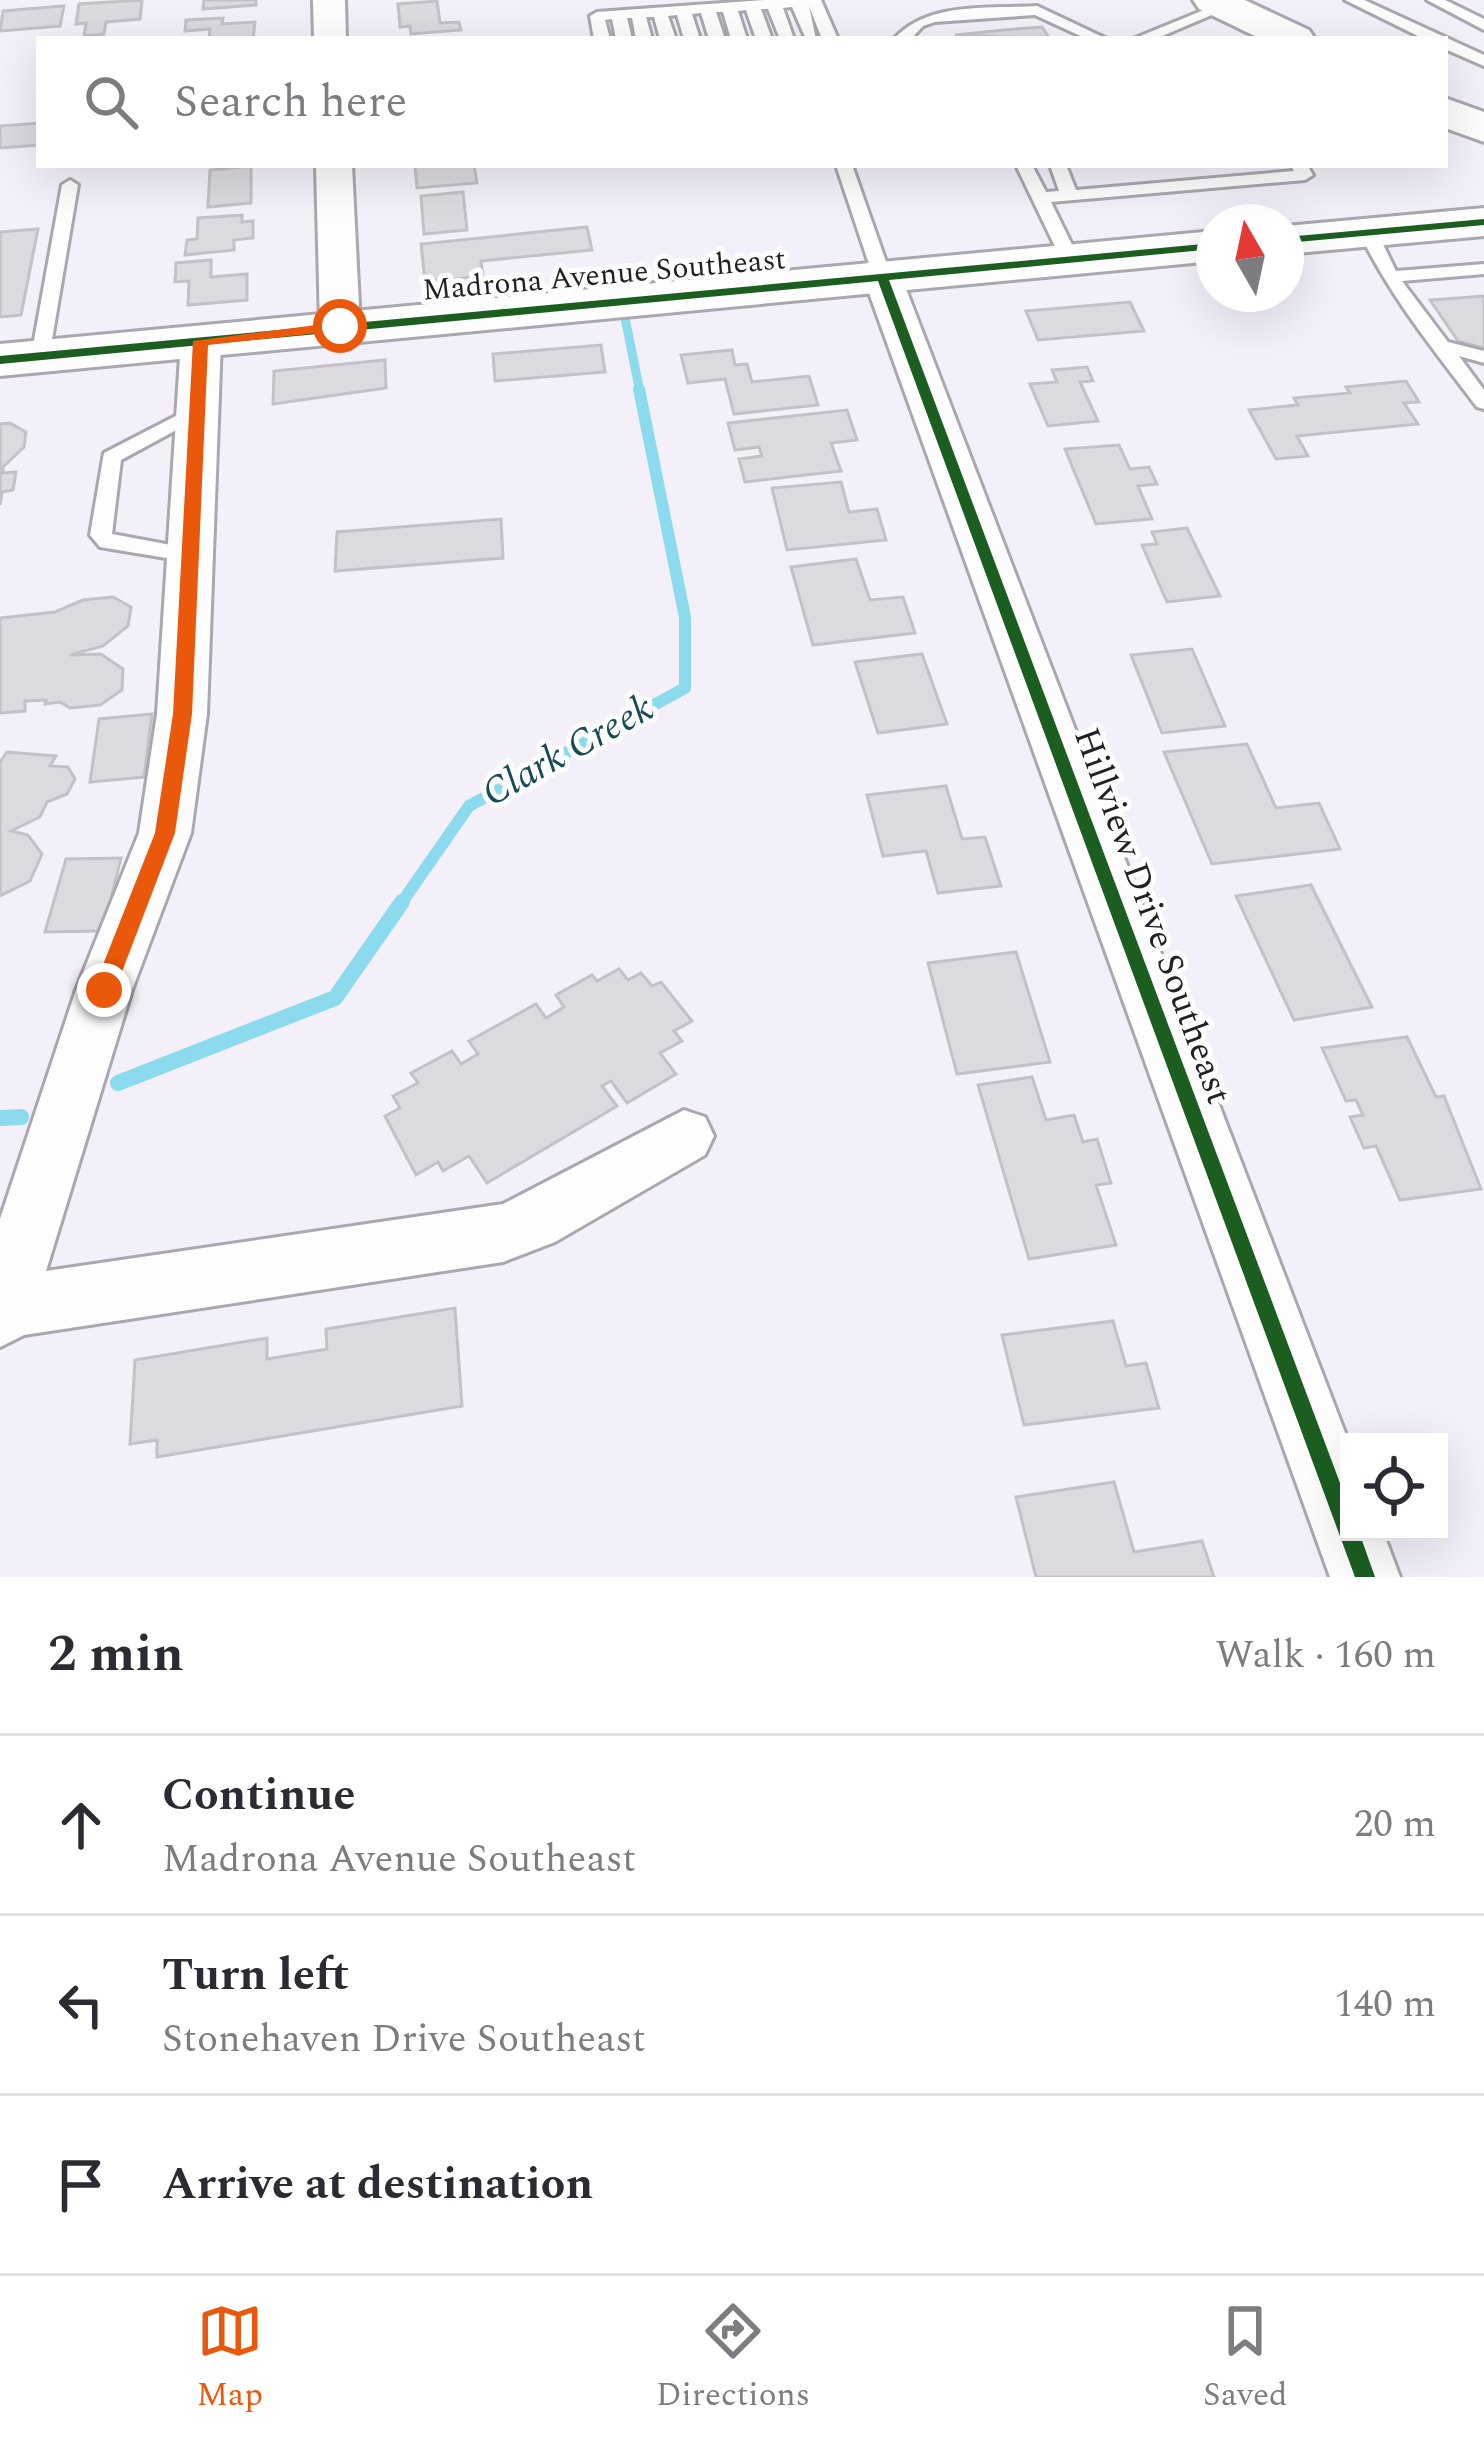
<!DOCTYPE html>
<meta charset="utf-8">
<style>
:root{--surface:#fff;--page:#f2f2f3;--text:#2b2b33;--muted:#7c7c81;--line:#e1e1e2;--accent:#ea580c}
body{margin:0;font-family:Spectral,serif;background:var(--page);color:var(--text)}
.controls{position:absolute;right:36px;bottom:36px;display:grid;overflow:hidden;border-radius:0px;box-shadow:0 12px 48px #0002}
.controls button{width:108px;height:108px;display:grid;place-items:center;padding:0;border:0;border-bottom:3px solid var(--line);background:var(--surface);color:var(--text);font:60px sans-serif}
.compass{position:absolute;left:1196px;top:204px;width:108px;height:108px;border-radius:50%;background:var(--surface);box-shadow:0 12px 48px #0002;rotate:351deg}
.stop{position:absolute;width:36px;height:36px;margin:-27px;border:9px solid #ea580c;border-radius:50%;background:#fff}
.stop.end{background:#ea580c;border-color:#fff;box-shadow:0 3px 12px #0008}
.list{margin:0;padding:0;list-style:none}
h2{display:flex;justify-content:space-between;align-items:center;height:156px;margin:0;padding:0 48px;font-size:51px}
h2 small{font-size:39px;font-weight:400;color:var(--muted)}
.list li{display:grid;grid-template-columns:78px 1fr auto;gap:36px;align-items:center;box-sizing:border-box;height:180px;padding:0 48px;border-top:3px solid var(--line)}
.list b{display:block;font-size:45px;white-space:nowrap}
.list p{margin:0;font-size:39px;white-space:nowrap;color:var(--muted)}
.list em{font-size:39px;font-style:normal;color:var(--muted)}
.icon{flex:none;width:66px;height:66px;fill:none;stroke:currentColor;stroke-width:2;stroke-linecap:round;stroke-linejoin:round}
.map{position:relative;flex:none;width:1484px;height:1577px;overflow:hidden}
.search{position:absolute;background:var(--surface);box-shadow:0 12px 48px #0002;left:36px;right:36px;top:36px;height:132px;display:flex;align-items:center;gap:30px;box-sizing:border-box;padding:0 42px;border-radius:0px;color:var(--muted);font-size:45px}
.sheet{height:696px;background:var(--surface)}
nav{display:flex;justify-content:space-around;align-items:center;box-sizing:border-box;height:168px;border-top:3px solid var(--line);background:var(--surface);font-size:33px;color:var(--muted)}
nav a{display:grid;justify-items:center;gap:6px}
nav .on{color:var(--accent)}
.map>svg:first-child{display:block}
</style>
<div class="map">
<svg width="1484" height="1577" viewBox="0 0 1484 1577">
<rect width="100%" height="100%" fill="#f4f0fa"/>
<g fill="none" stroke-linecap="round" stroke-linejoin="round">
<path stroke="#8bdaee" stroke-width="9" d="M625,318L640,392"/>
<path stroke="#8bdaee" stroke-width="12" d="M400,905L469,806L685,688V617L639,389"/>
<g stroke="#8bdaee" stroke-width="16">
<path d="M118,1083L335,998L402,902"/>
<path d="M0,1118L21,1117"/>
</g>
</g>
<g fill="#ddd9e1" stroke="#c4c0c7" stroke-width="3">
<path d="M142,0L140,19L106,22L104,34L84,36L86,23L76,24L79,4Z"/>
<path d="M204,0H256V5L203,9Z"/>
<path d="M437,1L440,23L459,22L461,30L411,34L410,26L400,27L398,4Z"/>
<path d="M64,6L60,26L0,31L3,11Z"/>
<path d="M223,18L222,24L255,22L253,39H209L210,29L185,31L186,20Z"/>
<path d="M1042,27L1050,39L955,35L1004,30Z"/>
<path d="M39,123V145L0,148V126Z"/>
<path d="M415,165H474L477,183L417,188Z"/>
<path d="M251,166V203L208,207L210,170Z"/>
<path d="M463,192L467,230L424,234L421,196Z"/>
<path d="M242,215V222L253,221V238L234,240V250L185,255L187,240L197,239L198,218Z"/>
<path d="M587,227L592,250L481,261L483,276L425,282L421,244Z"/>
<path d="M38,229L21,315L0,317V232Z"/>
<path d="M211,260V277L247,274V300L188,305L189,281L175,282L176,263Z"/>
<path d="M1484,296V348L1458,341L1430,300Z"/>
<path d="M1130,302L1144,331L1038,340L1026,311Z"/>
<path d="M601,345L605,372L495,381L493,354Z"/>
<path d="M732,350L735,365L747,364L752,382L809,376L818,405L734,414L725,379L688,383L681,355Z"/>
<path d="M385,360L386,388L273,404L274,371Z"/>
<path d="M1087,367L1093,381L1080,382L1098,421L1048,426L1030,384L1057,382L1052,370Z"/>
<path d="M1406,381L1419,402L1404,403L1418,424L1297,436L1308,456L1276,459L1249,410L1298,405L1294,398L1350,393L1346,387Z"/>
<path d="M847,410L857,440L831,443L841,471L745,482L739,459L762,456L759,447L735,450L728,423Z"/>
<path d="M10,423L26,432L24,447L3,467V473L16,472L13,490L2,492L0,505V424Z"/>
<path d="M1119,445L1130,469L1149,467L1157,484L1138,486L1152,519L1096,524L1065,449Z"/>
<path d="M841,482L849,512L877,509L886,540L787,550L772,488Z"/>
<path d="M501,519L503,558L335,571L337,532Z"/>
<path d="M1187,528L1220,596L1167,602L1142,545L1157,544L1152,532Z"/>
<path d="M856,559L870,600L903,597L915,633L813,645L791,567Z"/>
<path d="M113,597L131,607L128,626L103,646L70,655L101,654L123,669L122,690L100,705L70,708L60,702L45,704L46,700L25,701V711L0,713V618L55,612L83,600Z"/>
<path d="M1192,649L1225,726L1162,733L1131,655Z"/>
<path d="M922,654L947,724L878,733L855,662Z"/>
<path d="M152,714L144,777L90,782L99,719Z"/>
<path d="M1247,744L1276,808L1319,803L1340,849L1212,864L1164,752Z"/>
<path d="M7,752L56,756L50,766L68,767L75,779L67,794L47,802L40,817L11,831L28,835L42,854L30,881L0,896V762Z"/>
<path d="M946,786L962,839L985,837L1001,886L938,893L926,851L883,856L867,795Z"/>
<path d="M121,858L103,931L45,932L66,859Z"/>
<path d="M1311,885L1372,1007L1294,1020L1236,896Z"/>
<path d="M1016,952L1050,1062L957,1074L928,963Z"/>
<path d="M619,969L628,980L641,973L652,986L661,982L692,1021L674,1031L682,1041L660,1053L676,1074L627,1103L611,1081L602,1086L617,1106L487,1183L469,1156L443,1171L438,1162L416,1175L385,1116L400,1108L393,1096L418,1083L411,1073L452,1051L461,1064L478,1054L469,1041L536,1004L546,1018L564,1007L556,995L592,975L597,981Z"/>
<path d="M1407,1037L1436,1097L1444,1096L1481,1189L1400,1200L1376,1146L1364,1148L1350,1117L1363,1115L1356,1100L1346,1101L1322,1048Z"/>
<path d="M1032,1077L1046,1120L1074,1115L1083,1142L1097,1139L1111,1183L1096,1185L1116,1245L1029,1259L978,1085Z"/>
<path d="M455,1308L462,1406L157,1457V1440L130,1444L135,1360L267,1338V1359L327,1349L326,1329Z"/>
<path d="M1113,1321L1126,1366L1146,1363L1159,1408L1024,1425L1002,1335Z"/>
<path d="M1114,1482L1134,1552L1202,1541L1214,1577H1036L1016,1497Z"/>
</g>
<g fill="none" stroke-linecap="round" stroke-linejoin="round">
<g stroke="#aaa7af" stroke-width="6">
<g id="lane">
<path d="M764,0H821L838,39H822L809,6L816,39H806L792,7L783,8L794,39H780L768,9H761L772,39H756L746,10L738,11L747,39H731L723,12H716L725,39H709L701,13L692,14L700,39H684L677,15L668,16L676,39H660L654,17H646L652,39H636L632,18H627L632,39H616L612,19L605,20L610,39H594L590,16L597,12Z"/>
<path d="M1345,0H1364L1484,55V66L1445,49V39H1424Z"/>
<path d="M1427,0H1445L1484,19V30Z"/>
<path d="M1221,3L1233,6L1155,39H1133Z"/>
<path d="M1037,6L1107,39H1087L1035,15L935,22L923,26L911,39H894C928,1 990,9 1037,6Z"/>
<path d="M836,165H852L891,276L888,280L882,281L873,276Z"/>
<path d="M1016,165H1032L1046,192L1059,191L1050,165H1066L1076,190L1294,171L1291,165H1307L1313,175L1305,180L1051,202L1079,259L1070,264L1061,259Z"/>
<path d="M70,180L78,185L49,357L40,363L31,357L62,185Z"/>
<path d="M1368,227L1377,232L1396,271L1484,264V274L1402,281L1448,342L1484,351V363L1459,356L1484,390V409L1477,407C1434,350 1391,298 1359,232Z"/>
<path d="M197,405L204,407V415L121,460L112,534L198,550L201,555L198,560L190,562L100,547L90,535L104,453Z"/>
</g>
</g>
<g stroke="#aaa7af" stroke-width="6">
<g id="street">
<path d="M313,0H345L346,39H314Z"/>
<path d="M316,165H352L360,326L354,334H326L320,326Z"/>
<path d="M882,265L901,276L1349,1443V1532H1383L1400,1577H1330L863,276Z"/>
<path d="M201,329L215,333L221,341L207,714L191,833L132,990L46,1271L503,1204L684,1110L705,1117L714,1136L705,1155L555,1242L503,1262L24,1335L0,1347V1219L76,990L139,833L157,714L181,341L187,333Z"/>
</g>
</g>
<g stroke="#aaa7af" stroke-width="6">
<g id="secondary">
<path d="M1484,208V236L1286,254V226Z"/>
<path d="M1214,231V261L0,376V344Z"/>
</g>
</g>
<g stroke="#aaa7af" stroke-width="6">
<g id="primary">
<path d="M1193,0H1245L1309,30L1315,39H1261L1199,9Z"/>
<path d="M1445,98L1484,112V142L1445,128Z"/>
</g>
</g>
<use href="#lane" fill="#fdfdfe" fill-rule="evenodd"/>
<use href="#street" fill="#fdfdfe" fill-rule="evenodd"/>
<use href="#secondary" fill="#fdfdfe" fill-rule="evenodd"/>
<use href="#primary" fill="#fdfdfe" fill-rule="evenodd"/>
<g stroke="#fdfdfd" stroke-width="7">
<g id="cycleway">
<path d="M1484,219V225L1286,243V237Z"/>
<path d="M1214,243V249L889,280L1349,1507V1532H1359L1375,1577H1355L878,281L0,364V356Z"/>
</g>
</g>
<use href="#cycleway" fill="#1b5e20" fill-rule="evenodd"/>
</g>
<path fill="#ea580c" d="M340,322L345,330L208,345L192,714L175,833L115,990L104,999L97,997L93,990L155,833L173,714L193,341Z"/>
<g text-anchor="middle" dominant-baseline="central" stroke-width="10" stroke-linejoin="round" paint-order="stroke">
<g font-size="30" fill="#221f26" stroke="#fdfdfd">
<text transform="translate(604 275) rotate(-5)">Madrona Avenue Southeast</text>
</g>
<g font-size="36" fill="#221f26" stroke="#fdfdfd">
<text transform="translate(1152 916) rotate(70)">Hillview Drive Southeast</text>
</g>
<g font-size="39" font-style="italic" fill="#194b56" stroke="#fdfdfd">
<text transform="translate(568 751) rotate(-29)">Clark Creek</text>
</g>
</g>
</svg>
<div class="controls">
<button><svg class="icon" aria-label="locate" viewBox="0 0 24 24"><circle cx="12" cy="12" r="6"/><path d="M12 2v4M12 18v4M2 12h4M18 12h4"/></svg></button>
</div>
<svg class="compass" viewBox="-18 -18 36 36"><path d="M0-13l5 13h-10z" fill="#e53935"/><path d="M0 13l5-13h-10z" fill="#7c7c81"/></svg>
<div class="stop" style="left:340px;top:326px"></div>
<div class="stop end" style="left:104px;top:990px"></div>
<div class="search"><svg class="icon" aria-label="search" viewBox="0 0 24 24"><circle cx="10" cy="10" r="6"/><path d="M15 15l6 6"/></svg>Search here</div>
</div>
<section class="sheet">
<h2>2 min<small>Walk · 160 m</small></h2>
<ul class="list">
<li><svg class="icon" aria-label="ahead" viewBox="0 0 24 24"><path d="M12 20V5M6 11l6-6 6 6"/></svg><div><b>Continue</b><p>Madrona Avenue Southeast</p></div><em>20 m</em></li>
<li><svg class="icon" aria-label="left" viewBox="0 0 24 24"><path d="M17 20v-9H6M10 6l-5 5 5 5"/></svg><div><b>Turn left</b><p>Stonehaven Drive Southeast</p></div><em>140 m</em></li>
<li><svg class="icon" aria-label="arrive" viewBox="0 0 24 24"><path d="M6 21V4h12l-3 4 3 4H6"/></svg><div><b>Arrive at destination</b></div></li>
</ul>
</section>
<nav>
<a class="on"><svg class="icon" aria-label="map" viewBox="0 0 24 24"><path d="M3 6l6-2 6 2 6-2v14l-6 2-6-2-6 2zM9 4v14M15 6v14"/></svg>Map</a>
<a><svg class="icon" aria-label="directions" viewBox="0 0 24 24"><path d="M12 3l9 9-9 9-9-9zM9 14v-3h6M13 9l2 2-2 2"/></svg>Directions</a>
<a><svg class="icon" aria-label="saved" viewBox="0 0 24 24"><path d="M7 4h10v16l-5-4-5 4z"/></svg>Saved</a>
</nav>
